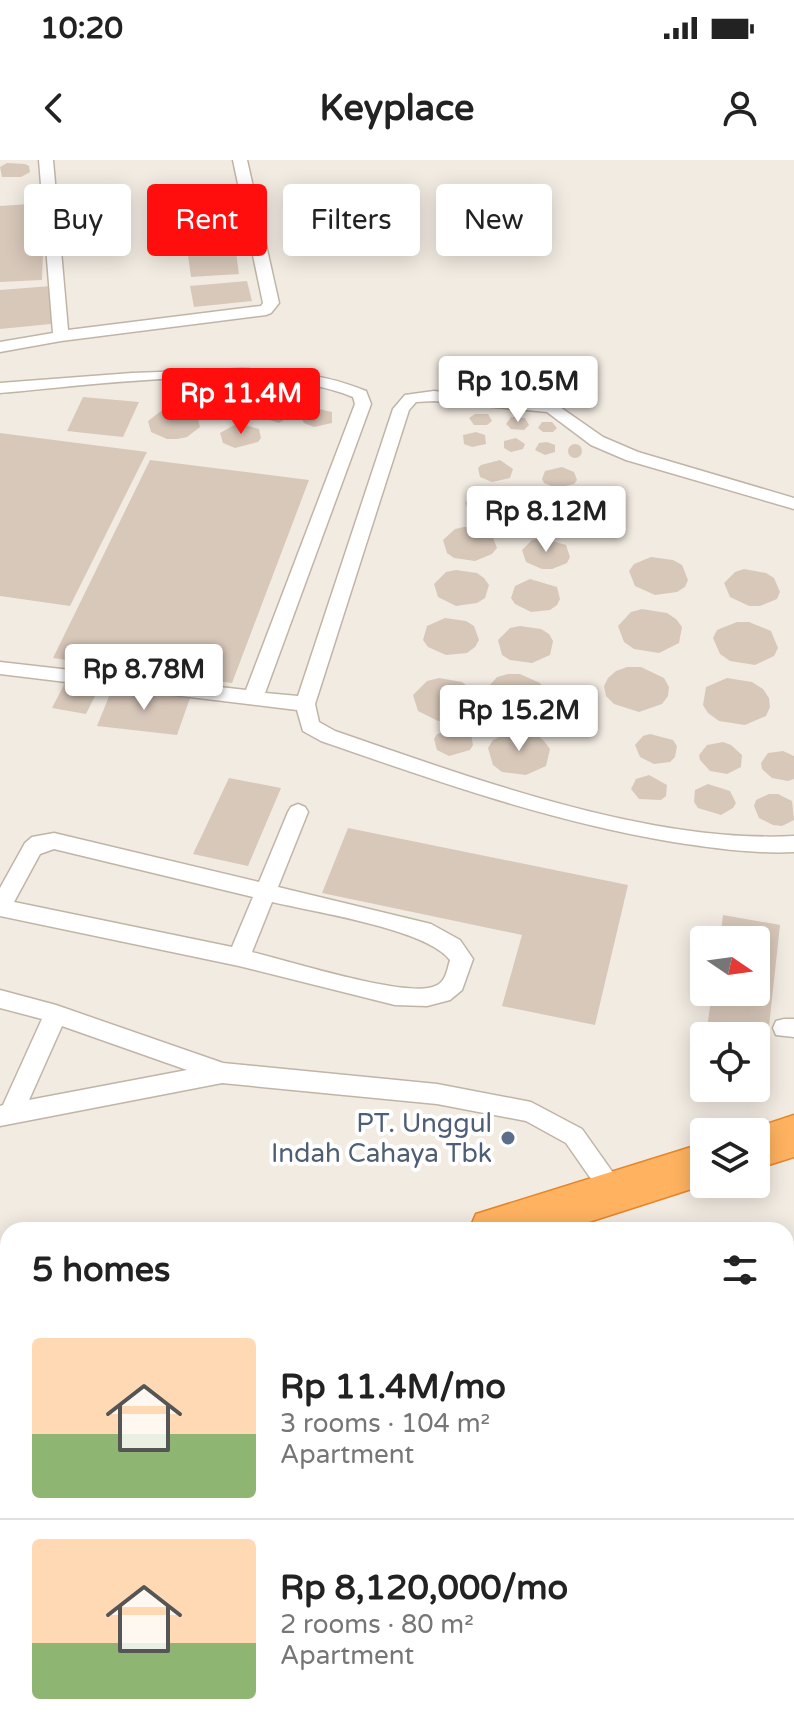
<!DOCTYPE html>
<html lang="en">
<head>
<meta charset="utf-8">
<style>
	:root { --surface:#fff; --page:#f2f2f2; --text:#222; --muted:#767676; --line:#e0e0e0; --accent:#ff0e0d }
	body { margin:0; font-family:"Varela Round",sans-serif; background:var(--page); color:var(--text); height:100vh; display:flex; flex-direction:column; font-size:30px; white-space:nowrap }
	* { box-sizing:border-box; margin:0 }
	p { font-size:26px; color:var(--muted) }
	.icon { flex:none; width:44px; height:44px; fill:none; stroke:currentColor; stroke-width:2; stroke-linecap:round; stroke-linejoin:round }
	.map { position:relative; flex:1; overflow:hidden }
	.panel { position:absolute; left:0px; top:1062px; width:794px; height:514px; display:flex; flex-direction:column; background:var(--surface); border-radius:24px 24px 0 0; box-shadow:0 4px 20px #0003 }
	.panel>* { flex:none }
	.guide { position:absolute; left:24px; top:24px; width:746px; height:72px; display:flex; gap:16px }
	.needle { width:52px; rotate:103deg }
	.tools { position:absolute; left:690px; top:766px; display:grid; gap:16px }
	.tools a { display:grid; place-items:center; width:80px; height:80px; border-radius:8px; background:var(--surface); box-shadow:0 4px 20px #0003; font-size:40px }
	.price { position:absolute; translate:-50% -68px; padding:0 18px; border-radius:8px; background:#fff; color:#222; font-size:26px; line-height:52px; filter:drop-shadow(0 2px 4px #0008) }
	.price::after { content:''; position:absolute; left:50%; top:48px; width:24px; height:18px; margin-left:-12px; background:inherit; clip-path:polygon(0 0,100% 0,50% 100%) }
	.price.current { background:var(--accent); color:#fff }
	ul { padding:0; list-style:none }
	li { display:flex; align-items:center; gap:24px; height:200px; padding:0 32px }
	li+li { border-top:2px solid var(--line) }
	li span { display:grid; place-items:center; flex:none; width:224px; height:160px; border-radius:8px; color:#555 }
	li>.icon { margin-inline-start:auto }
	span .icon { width:96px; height:96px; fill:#fffc; stroke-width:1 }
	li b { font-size:34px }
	h2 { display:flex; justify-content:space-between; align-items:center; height:96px; padding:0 32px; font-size:34px }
	.chip { padding:0 28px; border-radius:8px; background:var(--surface); box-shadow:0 4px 20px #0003; font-size:28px; line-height:72px }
	.chip.current { background:var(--accent); color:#fff }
	.status { display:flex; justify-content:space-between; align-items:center; height:56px; padding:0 40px; background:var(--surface); direction:ltr }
	.status svg { height:22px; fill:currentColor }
	header { display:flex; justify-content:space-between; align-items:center; height:104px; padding:0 32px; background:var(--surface); font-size:36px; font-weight:700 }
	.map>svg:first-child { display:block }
	.building { fill:#d8c8ba }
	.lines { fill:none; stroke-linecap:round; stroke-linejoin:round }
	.lane-casing { stroke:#c1b4a7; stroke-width:3 }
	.street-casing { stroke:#c1b4a7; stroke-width:3 }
	.highway-casing { stroke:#e68528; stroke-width:3 }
	.lane { fill:#fff; fill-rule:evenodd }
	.street { fill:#fff; fill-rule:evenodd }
	.highway { fill:#ffb361; fill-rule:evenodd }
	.rail { stroke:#939393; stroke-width:7; stroke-dasharray:12 12; stroke-linecap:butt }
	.service-dot { fill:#5c6f8a; stroke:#fff; stroke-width:3 }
	.labels { text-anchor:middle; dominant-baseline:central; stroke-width:8; stroke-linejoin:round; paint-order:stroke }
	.service-label { font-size:26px; fill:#4e5e75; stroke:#fff; text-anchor:end }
</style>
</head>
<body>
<div class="status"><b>10:20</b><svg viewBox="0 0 49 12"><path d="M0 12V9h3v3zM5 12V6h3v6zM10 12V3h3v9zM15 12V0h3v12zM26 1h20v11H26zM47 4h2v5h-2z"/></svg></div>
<header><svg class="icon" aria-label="back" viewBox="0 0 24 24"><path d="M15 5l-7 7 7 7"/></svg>Keyplace<svg class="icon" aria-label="person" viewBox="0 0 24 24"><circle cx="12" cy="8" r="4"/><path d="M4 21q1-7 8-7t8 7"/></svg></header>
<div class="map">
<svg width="794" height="1575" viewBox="0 0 794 1575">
	<rect width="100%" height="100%" fill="#f2ebe2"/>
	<path class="building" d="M7,3L25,4L29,6L30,12L21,17H2L0,7Z
		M45,43L42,120L0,122V46Z
		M235,85L239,114L191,117L187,88Z
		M247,121L252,141L194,147L190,126Z
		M51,126V164L0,169V130Z
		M227,234L241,237L242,243L231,249L221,248L216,240Z
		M83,237L139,242L123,277L67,271Z
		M274,244L290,248L292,255L279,263L263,258L264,248Z
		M171,248H181L197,255L200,267L187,277L177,279H167L151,272L148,261L161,251Z
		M315,248L332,252V263L314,267L304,263L302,259L304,252Z
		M475,254H488L492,261L487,265H474L469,258Z
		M511,257L525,258L529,265L524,270L511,269L506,264Z
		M542,262H552L557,268L553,272H543L538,268Z
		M238,263L259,269L261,278L258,282L235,288L223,283L220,273Z
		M476,272L485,275L486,284L472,287L464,284L463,275Z
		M0,273L147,292L70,446L0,436Z
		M516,278L525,284L523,289L511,292L504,288V281Z
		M547,282L555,285V292L545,295L535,290L539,283Z
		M568 291a7 7 0 1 1 14 0a7 7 0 1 1-14 0Z
		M150,300L309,320L232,523L53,498Z
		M500,300L513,309L510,318L492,322L480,317L478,308L481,305Z
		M562,307L574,312L577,320L574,324L556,328L544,323L542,319L545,311Z
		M487,334L503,343L500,352L481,357L469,352L465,343L468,339Z
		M552,342L567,352L564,360L545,365L533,359L530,350L533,346Z
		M464,367H475L492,375L497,388L492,394L475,401L454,398L447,393L443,380L455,369Z
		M541,378L566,385L570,397L567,403L552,409H542L526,402L522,390L532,380Z
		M651,397L673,400L682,405L688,420L685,427L677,432L655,435L635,426L629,411L634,404Z
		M744,409L766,413L774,418L780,432L777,439L760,446H749L730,437L724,423L735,412Z
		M456,410L477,413L484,418L489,425L485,438L477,443L456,446L438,437L434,424L446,412Z
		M530,419L557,427L560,439L557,445L550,450L531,452L515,444L511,438L515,426Z
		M642,449L667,453L676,459L682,467L679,483L659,493L634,489L624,482L618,466L631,452Z
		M445,458L466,461L474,466L479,480L475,487L467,493L446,495L428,487L423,480L427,466Z
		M737,462H749L771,471L778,488L774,496L755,505L730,501L720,494L713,478L717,470Z
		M520,466L541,469L549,474L553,481L550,495L532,503L510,500L502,495L498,480L510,468Z
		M627,507H641L664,518L669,527L668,536L662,544L639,552L614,544L606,536L604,526L608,518L616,511Z
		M508,514H520L540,523L545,531L542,547L523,557L499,554L490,547L485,531L497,517Z
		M439,518L462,522L470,528L475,544L470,552L450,561H438L418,551L413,535L427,521Z
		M727,518L752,522L763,529L769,538L770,547L766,556L745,565L719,561L708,553L703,545L706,527Z
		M67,519L101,524L86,554L52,548Z
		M112,529L190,538L177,575L97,566Z
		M458,568L471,574L473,585L470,590L449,596L437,590L434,579L437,574Z
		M512,571L536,574L544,581L550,589L546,606L526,615L502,612L493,605L488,588L493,580Z
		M650,574L673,580L677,586L675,597L670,602L654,604L640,597L635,585L643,576Z
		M723,582L731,585L742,595L741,607L727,614L710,611L700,600L699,595L707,585Z
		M783,591L794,596V619L788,621L772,618L762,609L761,603L768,593Z
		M649,615L667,625L666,636L661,640L639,639L631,629L636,619Z
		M229,618L281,628L248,706L193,694Z
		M708,624L730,631L736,643L733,648L721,655L698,648L694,642L695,630Z
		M769,634H778L792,641L794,660L782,666L773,665L759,658L754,646L756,640Z
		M348,668L628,725L595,865L502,846L522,775L322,733Z
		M723,755L780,765L766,894L756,892V876H706L712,832H756V780H720Z
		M8,1160V1197L0,1199V1161Z
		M8,1413V1456L0,1454V1433Z
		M0,1489L8,1490V1568H13L11,1575H0Z
		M31,1568H101L99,1575H29Z"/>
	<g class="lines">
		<defs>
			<path id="lane" d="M39,0H53L68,170L261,146L263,143L233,0H247L279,143L271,153L266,155L61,181L0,192V182L53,173Z
				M242,209C286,211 325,214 366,231L371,244L265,533L298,536L393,249L405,235L434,231L557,245L603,277L638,292L794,338V349L626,300L591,285L547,252L434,241L416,242L409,250L315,544L319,562L335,571C472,618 649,684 794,676V692C753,694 713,688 673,682C552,662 436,621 321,581L303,571L297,550L0,514V502L246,530L355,244L353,237C265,200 97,225 0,233V223L132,213Z
				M298,644L305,647L308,652L278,727L431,764L460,780L473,799L462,830L450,840L427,846L395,845L239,806L0,756V728L25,683L32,677L54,673L259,722L288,652L291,647ZM54,689L253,737L232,787L14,742L40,694ZM272,742C314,752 427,769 450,800C447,810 446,822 435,826C408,839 286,800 252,792Z
				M0,830L56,845L223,903L437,924L531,942L582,969L626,1031L623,1039L614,1042L605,1039L566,983L526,961L437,944L222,923L0,966V946L3,945L42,859L0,848ZM62,866L187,910L29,940Z
				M784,859H794V877L776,875L773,868L776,861Z
				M786,1396H794V1424H786Z
				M169,1568H199L200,1575H170Z"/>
			<path id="street" d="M794,1210V1262L786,1263V1211Z"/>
			<path id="highway" d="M794,955V997L756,1009V972H742Z
				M704,983V1024H707L564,1070H469L476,1054Z
				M8,1224V1276L0,1279V1227Z"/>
		</defs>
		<use href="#lane" class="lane-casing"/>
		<use href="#street" class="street-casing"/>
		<use href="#highway" class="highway-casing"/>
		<use href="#lane" class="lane"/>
		<use href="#street" class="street"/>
		<use href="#highway" class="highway"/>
		<path class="rail" d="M786,1111H794
			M0,1114H8"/>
	</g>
	<circle class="service-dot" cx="508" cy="978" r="8"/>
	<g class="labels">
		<g class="service-label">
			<text x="492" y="963">PT. Unggul<tspan x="492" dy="30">Indah Cahaya Tbk</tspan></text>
		</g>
	</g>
</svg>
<div class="tools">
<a><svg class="needle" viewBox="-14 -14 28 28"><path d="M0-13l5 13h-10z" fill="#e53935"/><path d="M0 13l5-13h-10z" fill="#767676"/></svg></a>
<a><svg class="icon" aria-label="locate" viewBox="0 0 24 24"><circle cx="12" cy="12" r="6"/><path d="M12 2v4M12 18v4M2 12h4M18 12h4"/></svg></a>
<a><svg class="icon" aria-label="layers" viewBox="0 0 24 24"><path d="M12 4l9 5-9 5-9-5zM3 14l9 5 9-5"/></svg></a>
</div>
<b class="price" style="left:518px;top:264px">Rp 10.5M</b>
<b class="price current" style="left:241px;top:276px">Rp 11.4M</b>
<b class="price" style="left:546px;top:394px">Rp 8.12M</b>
<b class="price" style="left:144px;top:552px">Rp 8.78M</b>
<b class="price" style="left:519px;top:593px">Rp 15.2M</b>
<div class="guide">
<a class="chip">Buy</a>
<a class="chip current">Rent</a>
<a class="chip">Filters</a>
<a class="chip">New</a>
</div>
<section class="panel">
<h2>5 homes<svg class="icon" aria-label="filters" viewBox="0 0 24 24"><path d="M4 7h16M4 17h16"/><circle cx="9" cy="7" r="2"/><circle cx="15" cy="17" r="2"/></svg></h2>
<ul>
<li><span style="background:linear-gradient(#ffd9b3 60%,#8fb573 0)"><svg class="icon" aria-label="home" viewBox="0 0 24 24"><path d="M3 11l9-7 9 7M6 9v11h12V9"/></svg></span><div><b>Rp 11.4M/mo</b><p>3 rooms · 104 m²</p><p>Apartment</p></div></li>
<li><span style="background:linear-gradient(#ffd9b3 65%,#8fb573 0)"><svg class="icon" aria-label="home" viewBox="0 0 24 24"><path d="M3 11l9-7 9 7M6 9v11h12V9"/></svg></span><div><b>Rp 8,120,000/mo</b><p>2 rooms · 80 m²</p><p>Apartment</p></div></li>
</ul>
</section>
</div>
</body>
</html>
